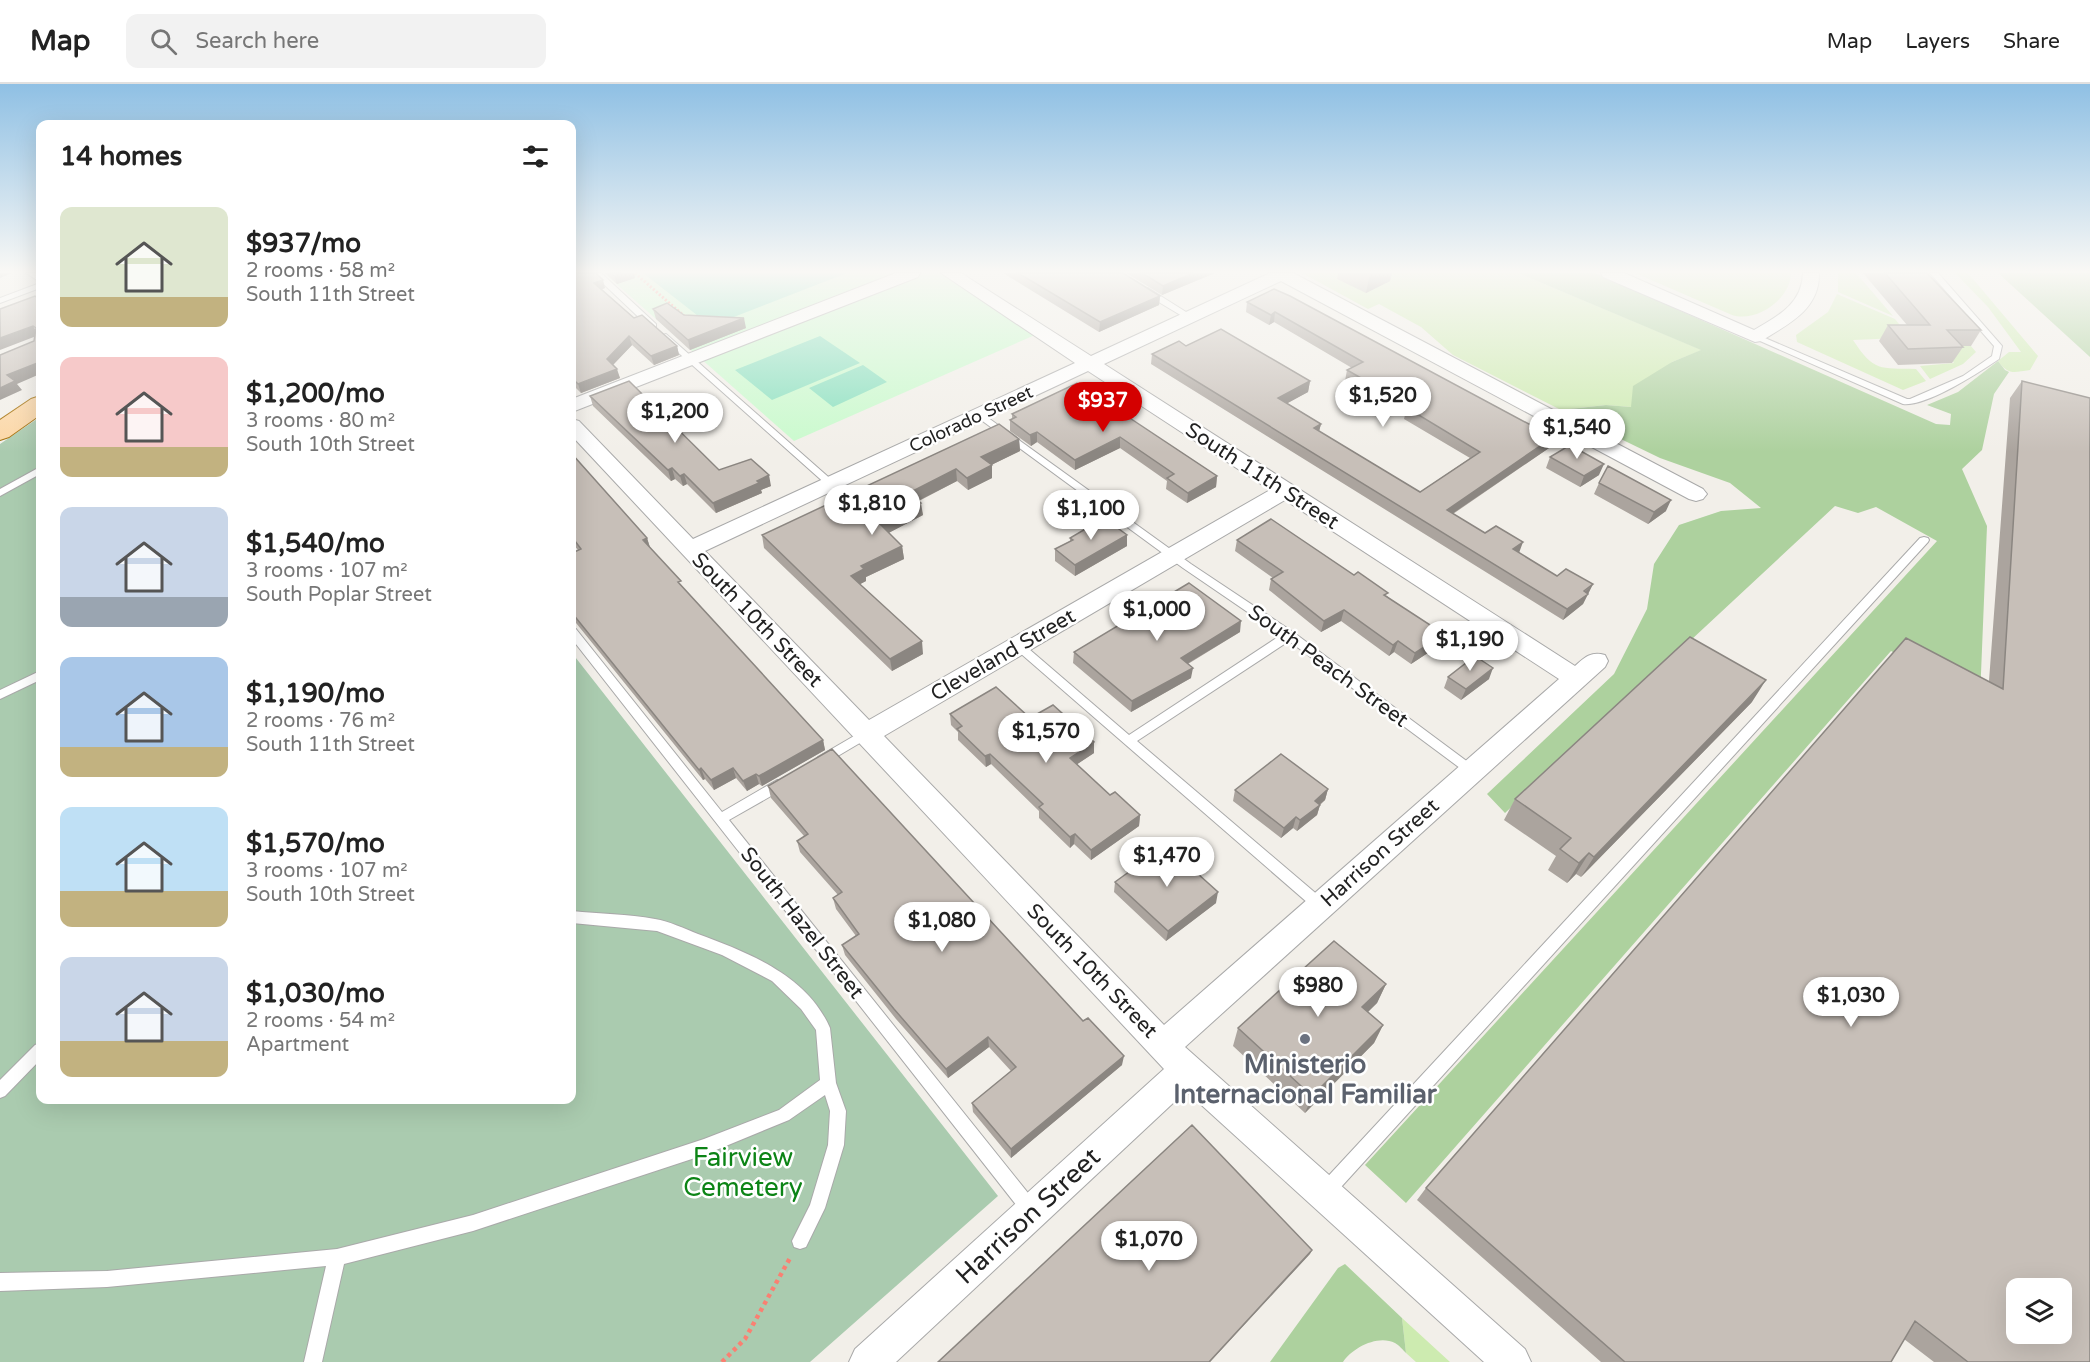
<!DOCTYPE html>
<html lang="en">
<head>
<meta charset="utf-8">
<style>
	:root { --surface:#fff; --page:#f2f2f2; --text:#222; --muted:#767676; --line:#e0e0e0; --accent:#d40000 }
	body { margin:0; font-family:"Varela Round",sans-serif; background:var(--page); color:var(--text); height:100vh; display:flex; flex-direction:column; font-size:22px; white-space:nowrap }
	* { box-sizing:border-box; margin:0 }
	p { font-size:20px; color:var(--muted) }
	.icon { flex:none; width:33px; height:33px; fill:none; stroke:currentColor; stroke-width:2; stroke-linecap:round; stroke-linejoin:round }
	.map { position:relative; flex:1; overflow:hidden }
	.panel { position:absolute; left:36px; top:36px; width:540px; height:984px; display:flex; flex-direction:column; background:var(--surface); border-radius:12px; box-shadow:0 6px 24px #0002 }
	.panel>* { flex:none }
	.tools { position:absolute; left:2006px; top:1194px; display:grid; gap:12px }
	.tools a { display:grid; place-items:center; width:66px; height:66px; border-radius:12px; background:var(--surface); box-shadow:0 6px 24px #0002; font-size:30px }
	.price { position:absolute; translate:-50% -51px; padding:0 14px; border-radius:21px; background:#fff; color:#222; font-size:20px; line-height:39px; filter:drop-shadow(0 2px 3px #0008) }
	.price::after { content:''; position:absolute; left:50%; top:36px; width:18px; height:14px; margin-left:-9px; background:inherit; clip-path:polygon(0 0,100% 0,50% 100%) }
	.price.current { background:var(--accent); color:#fff }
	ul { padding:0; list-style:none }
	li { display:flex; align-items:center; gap:18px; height:150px; padding:0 24px }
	li span { display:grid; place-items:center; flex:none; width:168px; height:120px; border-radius:12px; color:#555 }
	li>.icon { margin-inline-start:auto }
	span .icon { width:72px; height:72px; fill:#fffc; stroke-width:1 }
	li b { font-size:26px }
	h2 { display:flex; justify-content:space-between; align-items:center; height:72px; padding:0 24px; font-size:26px }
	header { display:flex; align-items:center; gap:36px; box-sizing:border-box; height:84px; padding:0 30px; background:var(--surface); border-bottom:2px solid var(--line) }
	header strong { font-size:28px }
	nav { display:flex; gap:33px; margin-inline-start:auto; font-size:21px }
	.search { width:420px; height:54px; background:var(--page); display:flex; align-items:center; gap:15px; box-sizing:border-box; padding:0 21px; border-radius:12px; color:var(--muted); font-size:22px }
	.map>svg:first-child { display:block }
	.grass { fill:#cdebb0 }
	.forest { fill:#add19e }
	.cemetery { fill:#aacbaf }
	.park { fill:#c8facc }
	.pitch { fill:#88e0be }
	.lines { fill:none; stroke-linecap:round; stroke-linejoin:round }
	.lane-casing { stroke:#a9a9a9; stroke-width:2 }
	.street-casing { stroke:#a9a9a9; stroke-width:2 }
	.primary-casing { stroke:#a06b00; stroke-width:2 }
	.path-far1 { stroke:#fa8072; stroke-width:3; stroke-dasharray:2 2; stroke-linecap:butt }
	.path { stroke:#fa8072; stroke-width:4.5; stroke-dasharray:4 4; stroke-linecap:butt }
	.lane { fill:#fff; fill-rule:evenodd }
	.street { fill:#fff; fill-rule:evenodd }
	.primary { fill:#fcd6a4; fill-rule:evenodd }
	.wall { fill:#aba49e }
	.shaded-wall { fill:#8b8681 }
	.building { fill:#c7bfb8; stroke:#8b8681; stroke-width:1.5; fill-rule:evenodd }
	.worship-dot { fill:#6b7280; stroke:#fff; stroke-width:2 }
	.labels { text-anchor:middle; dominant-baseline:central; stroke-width:5; stroke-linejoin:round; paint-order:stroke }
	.far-street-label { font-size:18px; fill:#222; stroke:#fff }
	.street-label { font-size:21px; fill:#222; stroke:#fff }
	.near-worship-label { font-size:26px; font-weight:bold; fill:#5b616d; stroke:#fff }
	.near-park-label { font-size:26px; fill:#0c8416; stroke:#fff }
	.near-street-label { font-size:26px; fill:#222; stroke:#fff }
</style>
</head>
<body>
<header>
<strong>Map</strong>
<div class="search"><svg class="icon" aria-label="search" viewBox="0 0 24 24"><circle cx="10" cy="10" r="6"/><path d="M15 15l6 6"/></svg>Search here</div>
<nav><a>Map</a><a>Layers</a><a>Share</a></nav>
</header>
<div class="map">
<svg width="2090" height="1278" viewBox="0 0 2090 1278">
	<rect width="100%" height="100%" fill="#f2efe9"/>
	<path class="grass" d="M1302,189H1518L1702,266L1672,278L1631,323L1606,321L1561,326L1453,271L1421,243L1379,220L1368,225Z
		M1635,189H1791C1791,215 1756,239 1732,231Z
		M1838,189H1856L1893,232L1838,208Z
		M1955,189H1968L2038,272L2030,286C2014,288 2009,292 1998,277L2009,268H2021L1988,223Z
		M1837,210L1895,235L1908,251L1899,254L1853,256C1874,288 1880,284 1916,285L1926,297L1903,306L1797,258L1796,251L1828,228Z
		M1954,242L1976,268L1963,280L1930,295L1920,282L1954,279L1939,262H1970Z
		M1402,1234L1450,1278H1416L1406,1269Z"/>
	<path class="forest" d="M1518,189H1595L1936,340L1950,341L1951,330L1927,321L1958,308L1998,277L2005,286L2009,288L1994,310L1982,366L1962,385L1987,442L1980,614L1891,567L1406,1119L1365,1081L1937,457L1876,423L1858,429L1835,422L1505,729L1487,710L1614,590L1647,525L1654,480L1679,441L1721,427L1761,424L1730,399L1660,374L1561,326L1606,321L1631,323L1633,302L1672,278L1701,266Z
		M1998,189H2090V273Z
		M1345,1180L1402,1234L1406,1269C1403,1266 1399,1261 1395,1259C1378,1250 1352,1264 1343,1278H1270L1338,1184Z"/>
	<path class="cemetery" d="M40,333V1016H572V569L998,1112L810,1278H0V360Z"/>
	<path class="park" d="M604,189H942L1035,251L794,357Z"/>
	<path class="pitch" d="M643,189H847L726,236L702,235Z
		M820,252L860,279L772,316L735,286Z
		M863,281L887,298L833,323L809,304Z"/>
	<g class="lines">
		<defs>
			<path id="lane" d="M26,189H35L40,193V198Z
				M592,189H601L656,240V244H650Z
				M1930,189H1938L2002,262L1999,275C1980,288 1926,323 1903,320L1751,253L1758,251L1907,315H1910L1963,292L1992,272L1994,262Z
				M40,199V204L0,219V214Z
				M1142,204H1148L1194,233L1187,235L1142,208Z
				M666,250L834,398V402H828L663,255V251Z
				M980,328L1191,480L1293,548L1476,684L1478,687L1476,690H1468L1289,557L1137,657L1326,818L1328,822L1326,826L1321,828L1316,826L1012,562L1014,559H1022L1129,651L1281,551L1183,484L977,333V329Z
				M40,383V390L0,412V405Z
				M1924,453L1928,454L1929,456L1928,458L1332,1113L1326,1115L1320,1113L1318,1107L1320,1101L1920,454Z
				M572,544L576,545L722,728L777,696H785L787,700L785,704L729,736L1036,1119L1038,1125L1036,1131L1030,1133L1024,1131L572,555Z
				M40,587V596L0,615V606Z
				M866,645L870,647L872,650L870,653L826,679H818L816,676L818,673Z
				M572,827C599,830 628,830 655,835C669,837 685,845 698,850C749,869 807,891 830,944L836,999L846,1027L844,1061L825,1124L806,1163L800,1165L794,1163L792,1157L810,1121L828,1061L830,1027L825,1011L789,1036L704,1071L473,1147L344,1180L322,1278H304L326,1182L107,1203L0,1207V1189L107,1187L337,1165L473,1131L704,1055L779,1026L820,996L816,946L801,925L772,897L722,871L657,847L572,839Z
				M40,959V976L5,1012L0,1014V996L35,961Z"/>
			<path id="street" d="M896,189H920L918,193L572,328V315Z
				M941,189H961L1091,272L1270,189H1293L1703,405L1707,410L1703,415L1696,417L1689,415L1281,197L1104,280L1575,582C1585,573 1591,567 1605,571L1608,577L1605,583L1185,963L1525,1265L1531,1278H1484L1186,1007L896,1278H849L855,1265L1164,985L572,352V335L579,337L693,455L1075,279ZM1088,287L1270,406L869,636L705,467ZM1285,416L1559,595L1164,941L884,652Z
				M1601,189H1624L1754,246C1778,232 1802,220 1803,189H1819C1820,225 1789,240 1761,257L1755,258L1603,193Z"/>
			<path id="primary" d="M40,312V331L9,353L0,356V336L31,315Z"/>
		</defs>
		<use href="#lane" class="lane-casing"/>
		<use href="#street" class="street-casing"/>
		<use href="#primary" class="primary-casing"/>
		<path class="path-far1" d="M635,189L684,232"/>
		<path class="path" d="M722,1278L745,1255L790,1174"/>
		<use href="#lane" class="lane"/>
		<use href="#street" class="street"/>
		<use href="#primary" class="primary"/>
	</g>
	<path class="wall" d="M572,189L605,204L602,205L634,234L677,262L679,271L654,281L632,261L613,281L620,294L581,309L572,300Z
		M605,189H634L635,194L617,200Z
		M1003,189H1123L1160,212L1159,221L1099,248Z
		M1126,189H1215L1162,211Z
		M1338,189H1392L1390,197L1366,209L1337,195Z
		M1863,189H1927L1981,246L1971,262H1962L1963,263L1952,279L1898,281L1879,257L1888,241H1907Z
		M1274,205L1553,353L1549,364L1453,430L1557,492L1593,500L1583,520L1563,536L1151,280L1152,270L1186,262L1310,297L1308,308L1287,319L1321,340L1319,347L1420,408L1470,374L1404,335L1405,331L1345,297L1347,286L1352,284L1274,238L1269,241L1246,228L1247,218Z
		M653,225L746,244L690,266L656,235Z
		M2022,297L2090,1278H1934L1904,1255L1891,1278H1601L1417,1116L1426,1104L1989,597L2010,314Z
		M1077,299L1217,392L1216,403L1187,419L1166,405L1167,397L1120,364L1075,386L1037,358L1031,362L1010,347V336L1012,335V330Z
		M590,312L719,386L771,402L761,406L762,409L716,429L687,400L683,402L675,395L671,397L593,322Z
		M1019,355L1020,367L991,381L992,394L968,406L957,397L919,417L923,431L888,449L902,462L904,475L866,493V497L860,500L923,570L892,587L764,464L762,451Z
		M572,370L647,454L650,463L684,505L823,656L825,666L762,702L759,700L747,707L736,694L714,706L705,695L703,696L572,534V469L578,466L572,459Z
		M1550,373L1599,391L1580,403L1546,384Z
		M1599,399L1666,427L1648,440L1594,410Z
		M1127,451V462L1075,492L1055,477V465L1070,457V454Z
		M1237,456L1387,512L1440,561L1411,580L1394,568L1389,572L1341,537L1321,548L1269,506L1271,495L1273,494L1235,467Z
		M1240,548L1188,580L1191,594L1131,628L1073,579L1074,568Z
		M1448,593L1489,595L1461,616L1444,604Z
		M1752,618L1581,793L1576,790L1567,799L1548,786L1556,772L1504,736L1515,715Z
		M950,630L1030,634L1094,669L1077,680L1110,711L1140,731L1139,742L1091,776L1074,760L1070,764L1039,734V727L991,680L986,683L958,656V648L951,641Z
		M768,702L1122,981L1011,1074L973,1028L972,1019L1011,987L989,963L948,994L896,935L845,871L842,861L856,852L836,825L833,814L838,811L800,768L797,757L804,752L771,714Z
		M1328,705L1325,716L1320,721L1317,731L1297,747L1293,744L1281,754L1233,717L1235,706Z
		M1157,771L1216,819L1166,857L1114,808L1115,798Z
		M1386,900L1377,919L1367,928L1383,941L1374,959L1305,1029L1233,962L1238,944Z"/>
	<path class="shaded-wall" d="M0,189H12L0,194Z
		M622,189H634L635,194L617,200L614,192Z
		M1193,189H1215L1162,211L1163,202Z
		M1370,189H1392L1390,197L1366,209Z
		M603,196L605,204L597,207L594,199Z
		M1160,212L1159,221L1099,248L1100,238Z
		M1275,228L1274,238L1269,241L1271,231Z
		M744,234L746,244L690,266L688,256Z
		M33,242L39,251L0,266V254Z
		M629,252L632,261L610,284L607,275Z
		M677,262L679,271L654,281L651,272Z
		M40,278V290L17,300L22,306L0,316V304L7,291Z
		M617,285L620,294L581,309L578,300Z
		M1310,297L1308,308L1277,325L1278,314Z
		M1321,340L1318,351L1314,344Z
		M1037,348V358L1031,362L1030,351Z
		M1120,353V364L1075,386V376Z
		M1553,353L1549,364L1443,436L1447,426Z
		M1019,355L1020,367L981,386V373Z
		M1604,380L1599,391L1580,403L1584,392Z
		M992,381V394L968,406L967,394Z
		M672,384L675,395L671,397L668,386Z
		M956,385L957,397L910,421L909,409Z
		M684,390L687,400L683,402L680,392Z
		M769,391L771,402L761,406L762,409L716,429L713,419Z
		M1217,392L1216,403L1187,419L1188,409Z
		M1671,416L1666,427L1648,440L1654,428Z
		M921,419L923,431L881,453L880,440Z
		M1127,451V462L1075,492V481Z
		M647,454L650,464L643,456Z
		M1523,458L1519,469L1513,465Z
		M902,462L904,475L866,493V497L853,504L851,492L861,482Z
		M1593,500L1583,520L1563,536L1567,525Z
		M1344,526L1341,537L1321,548L1324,537Z
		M1241,537L1240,548L1180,584L1181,574Z
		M1444,550L1440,561L1411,580L1415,569Z
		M922,557L923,570L892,587L890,575Z
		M1398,557L1394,568L1389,572L1393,561Z
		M1193,584L1191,594L1131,628L1132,617Z
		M1493,584L1489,595L1461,616L1466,605Z
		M1766,596L1752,618L1581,793L1594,773Z
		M823,656L825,666L762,702L759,692Z
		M1094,658V669L1070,685V674Z
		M990,670L991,680L986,683L985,672Z
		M701,684L705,695L703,696L699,686Z
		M733,684L736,694L714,706L711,696Z
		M756,690L759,700L747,707L743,697Z
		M1328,705L1325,716L1314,725L1320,721L1317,731L1297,747L1300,736L1315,717Z
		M1140,731L1139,742L1091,776V766Z
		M1296,733L1293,744L1281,754L1284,744Z
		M1075,750L1074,760L1070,764V753Z
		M1589,769L1576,790L1567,799L1579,779Z
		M1218,808L1216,819L1166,857L1168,847Z
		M1386,900L1377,919L1354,942L1362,923Z
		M1383,941L1374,959L1305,1029L1312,1012Z
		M988,953L989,963L948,994L946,985Z
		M1124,972L1122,981L1011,1074V1065Z
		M1312,1166L1310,1170L1210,1278H1209Z"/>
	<path class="building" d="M572,189H596L603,196L594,199L634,234L642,231L677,262L651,272L629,252L607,275L617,285L578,300L572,294Z
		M611,189H622L614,192Z
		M1018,189H1123L1160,212L1100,238Z
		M1142,189H1193L1163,202Z
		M1885,189H1927L1981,246H1947L1963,263L1908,265L1888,241H1930Z
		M1274,205L1290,212L1553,353L1447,426L1485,449L1496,442L1523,458L1513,465L1557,492L1566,485L1593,500L1584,507L1588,510L1567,525L1152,270L1179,257L1186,262L1221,245L1310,297L1278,314L1321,340L1314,344L1420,408L1480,368L1407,324L1410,322L1347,286L1363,278L1275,228L1271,231L1247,218Z
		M35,212L40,216V278L7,291L15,297L0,304V271L34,257L36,244L33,242L0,254V225Z
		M667,219L684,231L744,234L688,256L653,225Z
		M629,297L719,386L751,375L769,391L757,397L759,399L713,419L684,390L680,392L672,384L668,386L590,312Z
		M2022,297L2090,314V1278H1968L1915,1237L1891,1278H1625L1426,1104L1906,554L2003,605ZM2016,1204H2061V1250H2016Z
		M1077,299L1217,392L1188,409L1167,394L1174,390L1120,353L1075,376L1037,348L1030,351L1010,336L1016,333L1012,330Z
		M999,340L1019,355L981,373L992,381L967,394L956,385L909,409L921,419L880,440L902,462L861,482L864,485L851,492L922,557L890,575L762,451Z
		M1570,361L1604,380L1584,392L1550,373Z
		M572,370L647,454L643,456L681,497L678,498L823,656L759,692L756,690L743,697L733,684L711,696L701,684L699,686L572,529V469L581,465L572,453Z
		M1608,382L1671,416L1654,428L1599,399Z
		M1104,434L1127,451L1075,481L1055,465L1073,456L1070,454Z
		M1271,435L1354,491L1358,488L1388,509L1384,511L1444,550L1415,569L1398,557L1393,561L1344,526L1324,537L1271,495L1283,488L1237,456Z
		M1189,499L1241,537L1181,574L1193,584L1132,617L1074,568Z
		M1690,553L1766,596L1594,773L1589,769L1579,779L1560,765L1571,754L1515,715Z
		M1475,572L1493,584L1466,605L1448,593Z
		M996,603L1030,634L1053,621L1094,658L1070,674L1110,711L1115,708L1140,731L1091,766L1075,750L1070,753L1039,723L1043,720L990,670L985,672L957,645L962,642L950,630Z
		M832,665L1083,937L1088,934L1124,972L1011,1065L972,1019L1016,983L988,953L946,985L894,925L842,861L859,850L833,814L842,808L797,757L808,750L768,702Z
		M1281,670L1328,705L1315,717L1320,721L1300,736L1296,733L1284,744L1235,706Z
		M1168,763L1218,808L1168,847L1115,798L1155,769L1157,771Z
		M1334,857L1386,900L1362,923L1383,941L1312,1012L1238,944Z
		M1192,1041L1312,1166L1209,1278H938Z"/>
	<linearGradient id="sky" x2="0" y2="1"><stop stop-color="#8fc0e4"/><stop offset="0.51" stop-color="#f9f8f5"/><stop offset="1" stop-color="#f9f8f5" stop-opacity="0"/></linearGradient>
	<rect width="2090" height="368" fill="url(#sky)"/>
	<circle class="worship-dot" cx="1305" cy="955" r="6"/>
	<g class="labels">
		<g class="far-street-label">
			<text transform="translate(971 335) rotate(-25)">Colorado Street</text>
		</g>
		<g class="street-label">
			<text transform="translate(1262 392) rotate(33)">South 11th Street</text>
			<text transform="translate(757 536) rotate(46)">South 10th Street</text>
			<text transform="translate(1003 571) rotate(-30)">Cleveland Street</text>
			<text transform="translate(1328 582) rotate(36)">South Peach Street</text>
			<text transform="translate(1380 769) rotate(-42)">Harrison Street</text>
			<text transform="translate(802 839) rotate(52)">South Hazel Street</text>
			<text transform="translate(1092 887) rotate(46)">South 10th Street</text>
		</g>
		<g class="near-worship-label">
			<text x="1305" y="980">Ministerio<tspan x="1305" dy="30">Internacional Familiar</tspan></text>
		</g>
		<g class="near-park-label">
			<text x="743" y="1073">Fairview<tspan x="743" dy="30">Cemetery</tspan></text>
		</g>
		<g class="near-street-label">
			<text transform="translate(1028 1132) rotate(-43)">Harrison Street</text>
		</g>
	</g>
</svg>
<div class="tools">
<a><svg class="icon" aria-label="layers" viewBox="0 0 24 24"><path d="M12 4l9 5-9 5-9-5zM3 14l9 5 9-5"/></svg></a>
</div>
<b class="price" style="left:1383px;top:344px">$1,520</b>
<b class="price current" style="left:1103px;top:349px">$937</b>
<b class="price" style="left:675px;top:360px">$1,200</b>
<b class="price" style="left:1577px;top:376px">$1,540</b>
<b class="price" style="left:872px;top:452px">$1,810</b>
<b class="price" style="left:1091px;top:457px">$1,100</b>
<b class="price" style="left:1157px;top:558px">$1,000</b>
<b class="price" style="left:1470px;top:588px">$1,190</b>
<b class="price" style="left:1046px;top:680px">$1,570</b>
<b class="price" style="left:1167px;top:804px">$1,470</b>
<b class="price" style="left:942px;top:869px">$1,080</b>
<b class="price" style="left:1318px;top:934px">$980</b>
<b class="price" style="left:1851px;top:944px">$1,030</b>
<b class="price" style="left:1149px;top:1188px">$1,070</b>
<section class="panel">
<h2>14 homes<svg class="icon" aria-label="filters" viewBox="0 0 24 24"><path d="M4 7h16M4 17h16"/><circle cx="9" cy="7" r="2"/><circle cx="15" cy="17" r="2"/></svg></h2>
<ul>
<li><span style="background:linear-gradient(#dfe7d0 75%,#c2b280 0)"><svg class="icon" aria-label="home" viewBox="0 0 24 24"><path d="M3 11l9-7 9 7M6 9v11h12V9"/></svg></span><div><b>$937/mo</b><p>2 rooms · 58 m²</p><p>South 11th Street</p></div></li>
<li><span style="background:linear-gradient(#f6c9c9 75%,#c2b280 0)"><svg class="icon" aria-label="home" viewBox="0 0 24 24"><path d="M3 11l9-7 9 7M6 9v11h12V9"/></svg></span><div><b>$1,200/mo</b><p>3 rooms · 80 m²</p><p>South 10th Street</p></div></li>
<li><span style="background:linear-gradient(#c9d6e8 75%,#9aa5b1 0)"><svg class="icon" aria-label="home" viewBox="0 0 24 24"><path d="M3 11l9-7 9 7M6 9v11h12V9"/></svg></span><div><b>$1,540/mo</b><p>3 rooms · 107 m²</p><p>South Poplar Street</p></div></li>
<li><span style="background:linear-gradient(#a9c7e8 75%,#c2b280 0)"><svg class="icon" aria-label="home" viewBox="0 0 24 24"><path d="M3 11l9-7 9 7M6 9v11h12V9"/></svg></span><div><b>$1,190/mo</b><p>2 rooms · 76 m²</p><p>South 11th Street</p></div></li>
<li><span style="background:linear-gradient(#bfe0f5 70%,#c2b280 0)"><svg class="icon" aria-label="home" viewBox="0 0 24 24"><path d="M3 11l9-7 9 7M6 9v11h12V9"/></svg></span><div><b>$1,570/mo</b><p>3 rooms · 107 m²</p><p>South 10th Street</p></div></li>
<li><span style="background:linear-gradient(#c9d6e8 70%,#c2b280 0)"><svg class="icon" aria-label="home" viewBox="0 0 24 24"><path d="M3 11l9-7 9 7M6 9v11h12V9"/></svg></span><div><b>$1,030/mo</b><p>2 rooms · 54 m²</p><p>Apartment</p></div></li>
</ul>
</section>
</div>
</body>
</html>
